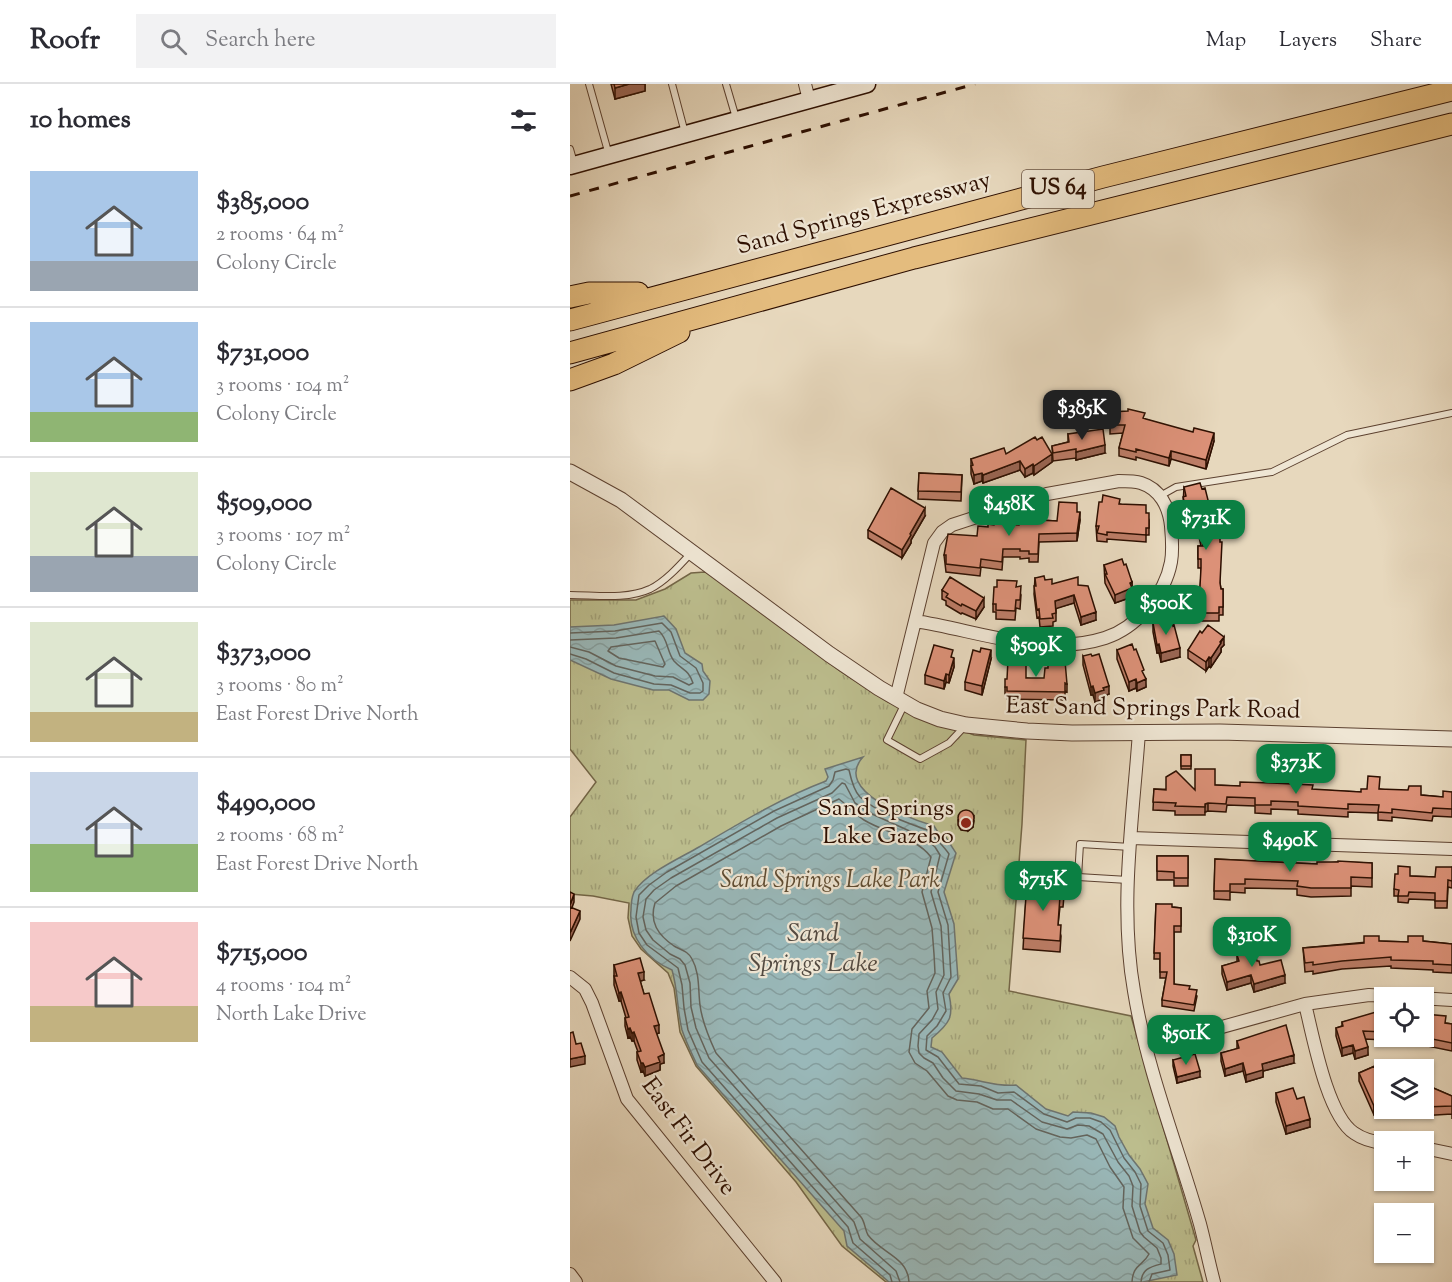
<!DOCTYPE html>
<html lang="en">
<head>
<meta charset="utf-8">
<style>
	:root { --surface:#fff; --page:#f2f2f3; --text:#2b2b33; --muted:#7c7c81; --line:#e1e1e2; --accent:#0b8043 }
	body { margin:0; font-family:"Sorts Mill Goudy",serif; background:var(--page); color:var(--text); height:100vh; display:flex; flex-direction:column; font-size:22px; white-space:nowrap }
	* { box-sizing:border-box; margin:0 }
	p { font-size:20px; color:var(--muted) }
	.icon { flex:none; width:33px; height:33px; fill:none; stroke:currentColor; stroke-width:2; stroke-linecap:round; stroke-linejoin:round }
	.map { position:relative; flex:1; overflow:hidden }
	.drawer { display:flex; flex-direction:column; background:var(--surface); width:570px }
	.drawer>* { flex:none }
	.buttons { position:absolute; left:804px; top:903px; display:grid; gap:12px }
	.buttons a { display:grid; place-items:center; width:60px; height:60px; border-radius:0px; background:var(--surface); box-shadow:0 2px 4px #0004; font-size:30px }
	.price { position:absolute; translate:-50% -51px; padding:0 14px; border-radius:12px; background:var(--accent); color:#fff; font-size:20px; line-height:39px; filter:drop-shadow(0 2px 3px #0008) }
	.price::after { content:''; position:absolute; left:50%; top:36px; width:18px; height:14px; margin-left:-9px; background:inherit; clip-path:polygon(0 0,100% 0,50% 100%) }
	.price.current { background:#222; color:#fff }
	ul { padding:0; list-style:none }
	li { display:flex; align-items:center; gap:18px; height:150px; padding:0 30px }
	li+li { border-top:2px solid var(--line) }
	li span { display:grid; place-items:center; flex:none; width:168px; height:120px; border-radius:0px; color:#555 }
	li>.icon { margin-inline-start:auto }
	span .icon { width:72px; height:72px; fill:#fffc; stroke-width:1 }
	li b { font-size:26px }
	h2 { display:flex; justify-content:space-between; align-items:center; height:72px; padding:0 30px; font-size:26px }
	header { display:flex; align-items:center; gap:36px; box-sizing:border-box; height:84px; padding:0 30px; background:var(--surface); border-bottom:2px solid var(--line) }
	header strong { font-size:28px }
	nav { display:flex; gap:33px; margin-inline-start:auto; font-size:21px }
	.search { width:420px; height:54px; background:var(--page); display:flex; align-items:center; gap:15px; box-sizing:border-box; padding:0 21px; border-radius:0px; color:var(--muted); font-size:22px }
	main { display:flex; flex:1; min-height:0 }
	.map>svg:first-child { display:block }
	.park { fill:url(#park-tufts); stroke:#746647; stroke-width:1.5 }
	.water { fill:url(#water-waves); stroke:#6e746f; stroke-width:1.5 }
	.lines { fill:none; stroke-linecap:round; stroke-linejoin:round }
	.shore { stroke:#63645d; stroke-width:1.5 }
	.service-casing { stroke:#5c4130; stroke-width:8 }
	.minor-casing { stroke:#5c4130; stroke-width:14 }
	.tertiary-casing { stroke:#5c4130; stroke-width:17 }
	.secondary-casing { stroke:#2d0f01; stroke-width:19 }
	.motorway-casing { stroke:#2d0f01; stroke-width:23 }
	.service { stroke:#efe6d4; stroke-width:6 }
	.minor { stroke:#efe6d4; stroke-width:12 }
	.tertiary { stroke:#efe6d4; stroke-width:15 }
	.secondary { stroke:#efe6d4; stroke-width:16 }
	.motorway { stroke:#e4bc7e; stroke-width:21 }
	.rail { stroke:#2d0f01; stroke-width:3; stroke-dasharray:10 10; stroke-linecap:butt }
	.wall { fill:#bd7d67; stroke:#2d0f01; stroke-width:1.5 }
	.shaded-wall { fill:#9a6654; stroke:#2d0f01; stroke-width:1.5 }
	.building { fill:#dc9178; stroke:#2d0f01; stroke-width:1.5 }
	.poi-dot { fill:#8f2418; stroke:#efe6d4; stroke-width:2 }
	.labels { text-anchor:middle; dominant-baseline:central; stroke-width:4.5; stroke-linejoin:round; paint-order:stroke }
	.shield { fill:#efe6d4; stroke:#675040; stroke-width:1.5 }
	.shield-label { font-size:22px; font-weight:bold; fill:#2d0f01 }
	.street-label { font-size:24px; fill:#2d0f01; stroke:#efe6d4 }
	.poi-label { font-size:24px; fill:#2d0f01; stroke:#efe6d4; text-anchor:end }
	.park-label { font-size:24px; font-style:italic; fill:#5f4c32; stroke:#efe6d4 }
	.water-label { font-size:26px; font-style:italic; fill:#534a41; stroke:#efe6d4 }
</style>
</head>
<body>
<header>
<strong>Roofr</strong>
<div class="search"><svg class="icon" aria-label="search" viewBox="0 0 24 24"><circle cx="10" cy="10" r="6"/><path d="M15 15l6 6"/></svg>Search here</div>
<nav><a>Map</a><a>Layers</a><a>Share</a></nav>
</header>
<main>
<section class="drawer">
<h2>10 homes<svg class="icon" aria-label="filters" viewBox="0 0 24 24"><path d="M4 7h16M4 17h16"/><circle cx="9" cy="7" r="2"/><circle cx="15" cy="17" r="2"/></svg></h2>
<ul>
<li><span style="background:linear-gradient(#a9c7e8 75%,#9aa5b1 0)"><svg class="icon" aria-label="home" viewBox="0 0 24 24"><path d="M3 11l9-7 9 7M6 9v11h12V9"/></svg></span><div><b>$385,000</b><p>2 rooms · 64 m²</p><p>Colony Circle</p></div></li>
<li><span style="background:linear-gradient(#a9c7e8 75%,#8fb573 0)"><svg class="icon" aria-label="home" viewBox="0 0 24 24"><path d="M3 11l9-7 9 7M6 9v11h12V9"/></svg></span><div><b>$731,000</b><p>3 rooms · 104 m²</p><p>Colony Circle</p></div></li>
<li><span style="background:linear-gradient(#dfe7d0 70%,#9aa5b1 0)"><svg class="icon" aria-label="home" viewBox="0 0 24 24"><path d="M3 11l9-7 9 7M6 9v11h12V9"/></svg></span><div><b>$509,000</b><p>3 rooms · 107 m²</p><p>Colony Circle</p></div></li>
<li><span style="background:linear-gradient(#dfe7d0 75%,#c2b280 0)"><svg class="icon" aria-label="home" viewBox="0 0 24 24"><path d="M3 11l9-7 9 7M6 9v11h12V9"/></svg></span><div><b>$373,000</b><p>3 rooms · 80 m²</p><p>East Forest Drive North</p></div></li>
<li><span style="background:linear-gradient(#c9d6e8 60%,#8fb573 0)"><svg class="icon" aria-label="home" viewBox="0 0 24 24"><path d="M3 11l9-7 9 7M6 9v11h12V9"/></svg></span><div><b>$490,000</b><p>2 rooms · 68 m²</p><p>East Forest Drive North</p></div></li>
<li><span style="background:linear-gradient(#f6c9c9 70%,#c2b280 0)"><svg class="icon" aria-label="home" viewBox="0 0 24 24"><path d="M3 11l9-7 9 7M6 9v11h12V9"/></svg></span><div><b>$715,000</b><p>4 rooms · 104 m²</p><p>North Lake Drive</p></div></li>
</ul>
</section>
<div class="map">
<svg width="882" height="1198" viewBox="0 0 882 1198">
	<defs>
		<pattern id="park-tufts" width="24" height="20" patternUnits="userSpaceOnUse" patternTransform="scale(1.5)"><rect width="24" height="20" fill="#bcbd8d"/><path d="M3 7l-1-3M5 7V3M7 7l1-3M15 17l-1-3M17 17v-4M19 17l1-3" fill="none" stroke="#a2a178"/></pattern>
		<pattern id="water-waves" width="16" height="10" patternUnits="userSpaceOnUse" patternTransform="scale(1.5)"><rect width="16" height="10" fill="#99b8b9"/><path d="M0 5q4-4 8 0t8 0" fill="none" stroke="#849d9d"/></pattern>
	</defs>
	<rect width="100%" height="100%" fill="#e7d8bd"/>
	<filter id="stains"><feTurbulence type="fractalNoise" baseFrequency=".00333" numOctaves="4"/><feColorMatrix values="0 0 0 0 .2 0 0 0 0 .09 0 0 0 0 .02 0 0 0 .5 -.17"/></filter>
	<radialGradient id="worn" r=".72"><stop offset=".6" stop-color="#630" stop-opacity="0"/><stop offset="1" stop-color="#630" stop-opacity=".3"/></radialGradient>
	<path class="park" d="M135,488L143,491L270,587L318,618L404,651L456,656L452,740L439,907L561,932L626,1156L623,1162L633,1198H316L272,1162L226,1098L126,982L110,948L104,904L98,889L71,865L62,852L58,834L59,819L23,812L0,810V733L26,698L0,665V516H66L95,505L121,489Z"/>
	<path class="water" d="M94,532L106,545L115,569L132,580L133,587L140,597L139,610L133,616H119L99,606H83L41,595L0,576V543L44,541Z
		M293,673C262,707 341,735 364,742L369,750L375,752L386,769L374,808L384,840L386,868L388,895L379,910C384,933 380,939 362,954L361,963L372,968L392,994C412,996 426,1003 446,1001L476,1025L498,1032L503,1028L521,1029L534,1033L545,1042L549,1053L559,1071L570,1085L578,1100L575,1120L583,1144L598,1156L604,1170L607,1191L573,1198H319L277,1162L274,1147L127,981C122,970 116,958 112,946C107,926 108,906 102,886C78,876 58,853 61,826C61,820 62,813 64,808C76,789 110,774 129,763C170,739 211,714 256,697L258,693L255,685Z"/>
	<g class="lines">
		<path class="shore" d="M0,549L45,547L92,539L101,548L110,572L126,584L133,599V607L130,609H120L101,601L84,600L44,589L16,575L0,570
			M0,556L46,554L89,547C98,555 97,568 104,577C113,587 118,585 123,599L119,601L103,593L85,592L46,582L19,568L0,563
			M85,557L95,580L93,583L49,574L38,567L41,563Z
			M322,1198L320,1191L283,1159L278,1143L132,978L118,946L114,924L112,901L108,884L77,861L69,849L66,833L69,811L79,801L97,788L204,727L259,702L263,696L265,688L276,685L279,686C281,695 284,707 290,713C306,728 340,740 360,747C366,756 373,761 379,770L368,808L378,841L381,893L373,909L376,927L367,942L357,952L356,966L368,973L389,1000L411,1002L428,1009L444,1008L474,1030L497,1038L506,1034H520L531,1038L540,1046L554,1074L565,1088L571,1100L570,1122L578,1147L593,1159L598,1171L600,1186L582,1190L579,1198
			M330,1198L326,1187L290,1155L284,1138L139,974L126,944L121,923L120,899L115,881L110,875L100,870L83,856L76,846L73,833L76,815L84,806L101,794L207,734L262,709L272,699L275,700L285,719L302,730L355,754L365,763L370,771L361,808L371,842L374,891L366,908L368,925L362,936L349,950L348,962L349,969L354,974L363,979L373,994L386,1007L409,1010L427,1016H441L472,1038L497,1045L508,1041L519,1042L533,1050L548,1078L559,1092L563,1102L562,1122L570,1148L574,1153L587,1164L591,1174V1180C580,1183 572,1185 571,1198
			M339,1198C338,1173 311,1169 298,1151C295,1146 295,1138 291,1133L146,969C139,954 132,938 130,921C128,906 130,889 122,875C118,867 111,866 104,862C88,851 79,838 85,819L106,802L211,742L269,715C277,721 284,730 294,736C315,749 346,753 361,773L352,808L362,844L364,870L365,889L357,907L359,924L342,945L339,968L345,979L357,987L378,1012L387,1016L407,1018L423,1025H438L466,1045L490,1053L501,1054L517,1051L526,1055L540,1083L554,1103L553,1124L563,1154L579,1170C573,1182 563,1180 562,1198"/>
		<defs>
			<path id="service" d="M19,0L39,71
				M102,0L115,49
				M156,0L166,34
				M0,65L4,79
				M590,412L606,403L702,388L777,351L882,329
				M0,511C25,511 56,516 80,505C96,497 110,481 122,468
				M335,619L317,656L350,675L379,659L395,642
				M558,796L508,793L510,760L561,763"/>
			<path id="minor" d="M235,0L239,16
				M549,397C556,397 565,397 571,399C590,405 599,423 601,442C602,453 603,467 601,478C595,511 566,544 535,554C473,574 406,546 345,537L364,459L372,448L382,441L477,410Z
				M326,614L345,537
				M569,648C563,734 549,822 564,907C577,987 608,1063 630,1140C635,1159 639,1179 644,1198
				M561,754L882,765
				M0,893L15,905L22,919L57,1015L205,1198
				M735,920C743,952 757,1031 784,1049C794,1056 803,1058 814,1059
				M576,964L735,920L799,911L882,916
				M854,1064L882,1070
				M0,1190L6,1198"/>
			<path id="tertiary" d="M0,388L51,416L259,570L309,604L347,626L370,635L396,641L457,647L502,649L650,648L882,655"/>
			<path id="secondary" d="M0,82L297,0"/>
			<path id="motorway" d="M0,213L19,209H68
				M0,236L533,93L882,6
				M0,269L344,174L882,40
				M0,296L44,280L109,248"/>
		</defs>
		<use href="#service" class="service-casing"/>
		<use href="#minor" class="minor-casing"/>
		<use href="#tertiary" class="tertiary-casing"/>
		<use href="#secondary" class="secondary-casing"/>
		<use href="#motorway" class="motorway-casing"/>
		<use href="#service" class="service"/>
		<use href="#minor" class="minor"/>
		<use href="#tertiary" class="tertiary"/>
		<use href="#secondary" class="secondary"/>
		<use href="#motorway" class="motorway"/>
		<path class="rail" d="M0,112L405,0"/>
	</g>
	<path class="wall" d="M41,0H75V7L45,15Z
		M540,328L575,335L644,357L636,385L601,375L599,382L566,373V376L549,372V364L553,349L540,350Z
		M498,350L535,369L506,376V374L483,377L482,362L498,358Z
		M436,370L482,378L464,391L463,389L455,393L450,386L413,399L412,397L404,400L401,390V375Z
		M349,389L392,391L391,417L348,415Z
		M614,403L639,428L651,505H653V531H649V537H632V529H629L631,489V484H628V462H631L626,439L622,440L619,432L616,433L613,421Z
		M550,420L576,429L579,436V451H576V458L537,455V458L527,457L526,442Z
		M507,428L510,436L507,457L469,458L468,478H459V474L450,475V473H433L432,486L411,483L410,492L376,488L374,471L407,452L418,443L424,441H449L469,436L487,437Z
		M355,432L341,456V459L332,474L298,454V446Z
		M534,481H554L562,498V513L545,519L535,499Z
		M465,494L475,496L482,500L508,501L526,536L511,541L504,519L486,524V537L483,538V542L470,543L469,533L467,534L464,510Z
		M447,503L451,511L450,525L446,524L445,536L426,535V528H423V520Z
		M372,506L414,523L406,535L392,529L391,530L376,521V517L372,515Z
		M583,539L610,573L591,578L589,569H587L583,548Z
		M632,549L654,561L651,564V568L641,583L639,582L636,587L618,574V566Z
		M547,566L574,592L576,603L567,607L566,604L559,607L547,575Z
		M513,572L539,610L534,612V615L525,618L523,611H521L513,581Z
		M383,574L384,583L379,599L376,598L374,605L355,600V591Z
		M421,575L412,611L395,606V598Z
		M456,594L497,600V608L495,607V616L437,615V611H435V603Z
		M611,671H621V685H611Z
		M645,701L791,708L810,705L851,711L873,713L882,708V733L863,732L862,737L822,733V737L808,736V729L778,728V733L728,730V726L701,725V730L685,729V722L657,721L656,728L638,727L635,728V731H605V727L583,726L584,705L625,706Z
		M388,736L404,737L403,743L398,747L391,746L388,741Z
		M587,772H618V802H604V796H587Z
		M645,775L747,780L768,778L802,779V803L781,802V812L741,813L727,811V805L675,804V809L660,808V816L644,815Z
		M882,783V804L878,803L877,824H865V816L839,815L838,819L828,818V812H824V805L840,792L865,793Z
		M457,798L494,812L493,823H490L488,841L491,852L490,868L453,865Z
		M586,820L602,823L611,824V848H604V900L619,905L627,912L624,927L592,922V916L596,894H590V875H584Z
		M809,857L838,858L853,857L882,860V889L863,888V886L821,884V882L772,885L743,890V887L735,888L733,864Z
		M669,866L687,877L690,881L715,899L684,908L681,899L657,906L652,890V882L667,878V871L669,870Z
		M44,881L74,896L70,897L74,910L89,949L86,950L94,979L90,980V986L75,992L73,987L71,988L67,976V968H68L64,957H62L60,953L58,954L55,942V934H56L51,917H49L44,901Z
		M814,929V952H854V930L876,939L882,940V967L857,962V957L835,955L834,957L795,955L798,971L785,975L783,969L772,972L766,952V944L772,942V938Z
		M667,957L724,979L693,987V993L676,998L673,987L655,992L651,977V969L667,965Z
		M603,976L630,993L607,999L603,982Z
		M805,982L804,1031L789,997V989Z
		M854,1000L882,1012V1035V1030L849,1032L836,1026V1024H854Z
		M706,1009L727,1015L740,1043L716,1050L706,1018Z"/>
	<path class="shaded-wall" d="M59,0H75V7L45,15V4Z
		M644,349V357L636,385V376Z
		M535,361V369L506,376V368Z
		M601,367V375L599,382V374Z
		M482,370V378L464,391V382Z
		M450,377V386L413,399V391Z
		M463,380V389L455,393V385Z
		M412,389V397L404,400V391Z
		M355,424V432L341,456V459L332,474V466L340,450Z
		M619,424V432L616,433V425Z
		M510,428V436L507,457V449Z
		M626,431V439L622,440V432Z
		M562,498V513L545,519V511Z
		M504,511V519L485,525V517Z
		M414,514V523L406,535V527Z
		M526,528V536L511,541V533Z
		M654,553V561L651,564V568L641,583V574Z
		M589,560V569H587V561Z
		M610,564V573L591,578V569Z
		M421,566V575L412,611V602Z
		M639,573V582L636,587V578Z
		M384,574V583L379,599V591Z
		M376,590V598L374,605V597Z
		M566,595V604L559,607V598Z
		M576,595V603L567,607V599Z
		M523,602V611H521V603Z
		M539,602V610L534,612V615L525,618V609L533,604Z
		M638,719V727L635,728V720Z
		M404,731L403,743L398,747V741Z
		M4,810V818L0,829V821Z
		M10,827V835L0,857V849Z
		M74,888V896L68,898V889Z
		M681,891V899L657,906V898Z
		M715,891V899L684,908V900Z
		M51,908V917H49V909Z
		M89,941V949L84,951V942Z
		M60,944V953L58,954V945Z
		M64,948V957H62V949Z
		M783,961V969L772,972V964Z
		M798,963V971L785,975V967Z
		M94,970V979L90,980V986L75,992V983L88,973Z
		M724,971V979L693,987V993L676,998V991L692,980Z
		M15,972V980L0,983V975Z
		M71,979H73V987L71,988Z
		M673,979V987L655,992V985Z
		M630,987V993L607,999V993Z
		M814,1017V1024H817L804,1031V1022Z
		M740,1035V1043L716,1050V1042Z"/>
	<path class="building" d="M44,0H59L45,4Z
		M558,325L575,329L573,334L576,335L623,348L624,344L644,349L636,376L601,367L599,374L566,365V368L549,364L555,341H540V328L558,327Z
		M533,345L535,361L506,368V365L483,369L482,362L499,358L498,350Z
		M465,353L467,356L472,353L482,370L464,382L463,380L455,385L450,377L413,391L412,389L404,391L401,382L403,381L401,375L434,364L436,370Z
		M349,389L392,391L391,408L348,407Z
		M630,399L632,405L635,404L639,420L637,421L644,453H650V458H652L650,499L651,505H653V523H649V529H632V520H629L631,484V475H628V462H633L626,431L622,432L619,424L616,425L613,413L616,412L614,403Z
		M321,404L355,424L340,450L341,451L332,466L298,446Z
		M533,411L550,415L549,420L576,421V429H579V444H576V451L537,448V451L527,449L529,442H526L529,418H532Z
		M489,418L507,419V428H510L507,449L469,450L468,470H459V467H450V465H433L432,478L411,475L410,484L376,480V471H374L378,450L407,452L408,442L418,443V440L424,441L425,438L449,441L451,430H469V436L487,437Z
		M552,475L554,481L556,480L562,498L560,499L562,504L545,511L535,490H537L534,481Z
		M474,492L475,496L482,495V500L508,493V501L518,502L526,528L511,533L504,511L485,517L486,529L482,530L483,534L470,535L469,525L467,526L464,502H466L465,494Z
		M380,493L414,514L406,527L392,520L391,522L376,513L378,510L372,506Z
		M427,496L447,497L446,503L451,502L450,516H446L445,527L426,526V520H423L424,503H427Z
		M601,535L603,542L604,541L610,564L591,569L589,560L587,561L583,539Z
		M638,541L654,553L650,558L651,559L641,574L639,573L636,578L618,566L630,547L632,549Z
		M562,560L564,566L566,565L574,586L572,587L576,595L567,599L566,595L559,598L547,566Z
		M364,561L383,566L381,573L384,574L379,591L376,590L374,597L355,591Z
		M411,564L421,566L412,602L395,598L403,566L410,568Z
		M521,570L522,572L529,570L539,602L533,604L534,606L525,609L523,602L521,603L513,572Z
		M438,576L456,577V594H474L475,584H478V577H495L497,600L495,599V608L437,607V603H435V595H437Z
		M611,671H621V682H611Z
		M625,685H645V701L670,702V698L702,699L743,701L742,705L791,708V705H797L798,692L810,693L809,705L838,706L839,702H851V711L873,713V707L882,708V725L863,724L862,729L822,725V729L808,728L809,721L778,720V725L728,722V718L701,717V721H685V714L657,713L656,720L638,719L635,720V723L605,722L606,719L583,718L584,705L596,706V693L606,687L625,706Z
		M388 734a8 8 0 1 1 16 0a8 8 0 1 1-16 0Z
		M587,772H618V794H604V788L587,787Z
		M645,775L747,780V778H768V777L802,779V794L781,793V804H741L727,802L728,797L675,795V800H660V807H644Z
		M828,782L840,783V792L865,793L866,783H882V797L878,796L877,817H865V809L839,808L838,812H828L829,806L824,805L825,790H828Z
		M457,798L494,801L493,812H490L488,841H491L490,857L453,854Z
		M0,808L4,810L0,821Z
		M586,820H602V823L611,824V842H604V900L620,902L619,905L627,906L624,921L592,916L597,888H590V869H584Z
		M0,823L10,827L0,849Z
		M794,852H809V857L838,858V852H853V857L882,860V881L863,880V877L821,876V873L772,877L743,881V878L735,879L733,864L794,859Z
		M683,862L687,877H689L690,881L711,876L715,891L684,900L681,891L657,898L652,882L669,877L667,871L670,870L669,866Z
		M70,874L74,888L68,889L74,910L79,909L89,941L84,942L94,970L88,973L90,978L75,983L73,979H71L67,968L71,967L64,948L62,949L60,944L58,945L55,934L59,933L51,908L49,909L44,892H47L44,881Z
		M806,928L814,929V948L793,947L798,963L785,967L783,961L772,964L766,944L773,942L772,938Z
		M854,930L876,932L875,939L882,940V959L857,954L858,949H854Z
		M716,941L724,971L692,980L693,986L676,991L673,979L655,985L651,969L669,964L667,957Z
		M3,948L6,960L11,959L15,972L0,975V949Z
		M625,970L630,987L607,993L603,976Z
		M805,982L814,1004V1017L804,1022L789,989Z
		M854,1000L882,1012V1022L854,1023Z
		M723,1004L727,1015L734,1013L740,1035L716,1042L706,1009Z"/>
	<circle class="poi-dot" cx="396" cy="739" r="6"/>
	<g class="labels">
		<rect class="shield" x="452" y="86" width="72" height="38" rx="4.5"/>
		<g class="shield-label">
			<text x="488" y="105">US 64</text>
		</g>
		<g class="street-label">
			<text transform="translate(294 130) rotate(-15)">Sand Springs Expressway</text>
			<text transform="translate(583 625) rotate(1)">East Sand Springs Park Road</text>
			<text transform="translate(118 1053) rotate(53)">East Fir Drive</text>
		</g>
		<g class="poi-label">
			<text x="384" y="725">Sand Springs<tspan x="384" dy="28">Lake Gazebo</tspan></text>
		</g>
		<g class="park-label">
			<text x="260" y="797">Sand Springs Lake Park</text>
		</g>
		<g class="water-label">
			<text x="243" y="850">Sand<tspan x="243" dy="30">Springs Lake</tspan></text>
		</g>
	</g>
	<rect width="100%" height="100%" filter="url(#stains)"/>
	<rect width="100%" height="100%" fill="url(#worn)"/>
</svg>
<div class="buttons">
<a><svg class="icon" aria-label="locate" viewBox="0 0 24 24"><circle cx="12" cy="12" r="6"/><path d="M12 2v4M12 18v4M2 12h4M18 12h4"/></svg></a>
<a><svg class="icon" aria-label="layers" viewBox="0 0 24 24"><path d="M12 4l9 5-9 5-9-5zM3 14l9 5 9-5"/></svg></a>
<a>+</a>
<a>−</a>
</div>
<b class="price current" style="left:512px;top:357px">$385K</b>
<b class="price" style="left:439px;top:453px">$458K</b>
<b class="price" style="left:636px;top:467px">$731K</b>
<b class="price" style="left:596px;top:552px">$500K</b>
<b class="price" style="left:466px;top:594px">$509K</b>
<b class="price" style="left:726px;top:711px">$373K</b>
<b class="price" style="left:720px;top:789px">$490K</b>
<b class="price" style="left:473px;top:828px">$715K</b>
<b class="price" style="left:682px;top:884px">$310K</b>
<b class="price" style="left:616px;top:982px">$501K</b>
</div>
</main>
</body>
</html>
